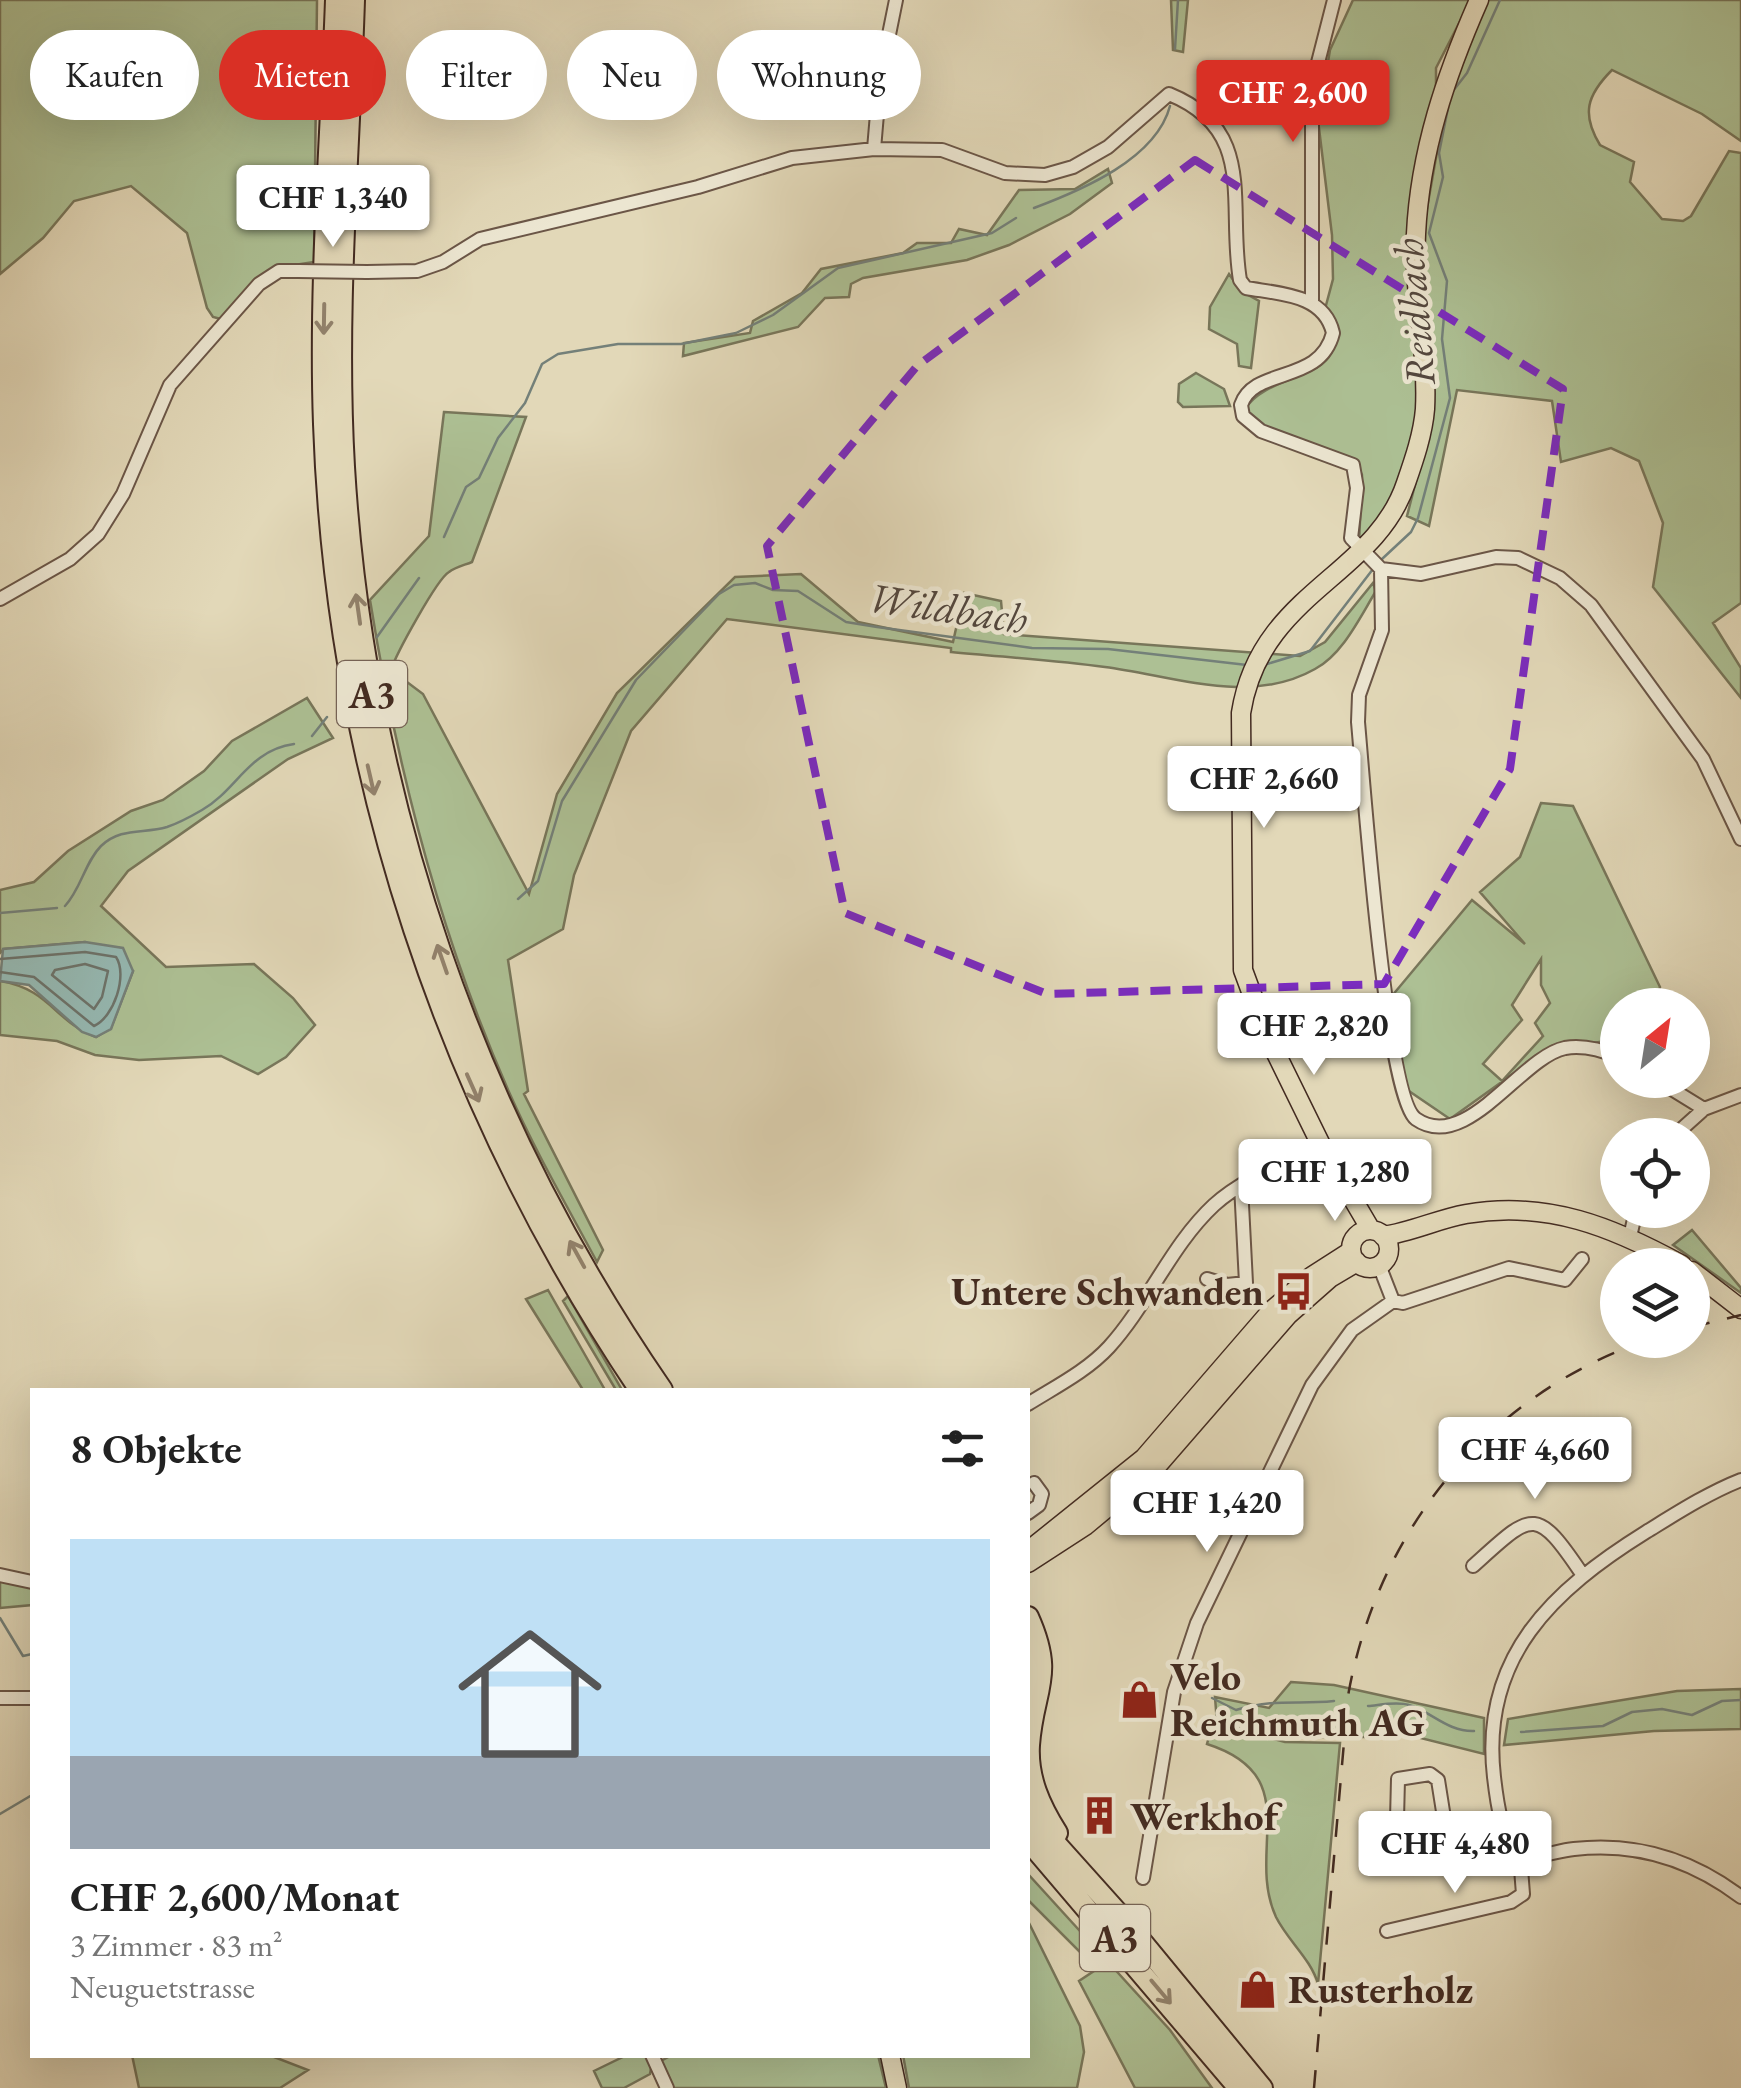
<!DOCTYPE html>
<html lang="de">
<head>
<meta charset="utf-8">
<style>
	:root { --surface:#fff; --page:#f6f6f6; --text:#222; --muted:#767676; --accent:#d93025 }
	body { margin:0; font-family:"EB Garamond",serif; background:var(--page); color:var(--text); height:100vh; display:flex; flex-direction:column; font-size:38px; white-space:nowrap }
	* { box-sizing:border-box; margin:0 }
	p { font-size:32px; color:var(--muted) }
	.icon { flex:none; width:55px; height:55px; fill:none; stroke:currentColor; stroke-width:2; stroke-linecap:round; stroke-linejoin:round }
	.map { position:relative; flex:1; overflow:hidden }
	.side { position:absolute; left:30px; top:1388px; width:1000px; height:670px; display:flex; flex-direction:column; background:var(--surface); border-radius:0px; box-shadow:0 10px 40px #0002 }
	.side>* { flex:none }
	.top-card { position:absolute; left:30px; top:30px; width:1000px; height:90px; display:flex; gap:20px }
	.needle { width:65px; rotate:30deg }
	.controls { position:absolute; left:1600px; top:988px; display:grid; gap:20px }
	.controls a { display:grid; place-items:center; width:110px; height:110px; border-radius:50%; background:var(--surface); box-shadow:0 10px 40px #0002; font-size:50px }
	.price { position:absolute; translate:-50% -85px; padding:0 22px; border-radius:10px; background:#fff; color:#222; font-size:32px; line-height:65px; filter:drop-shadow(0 2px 5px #0008) }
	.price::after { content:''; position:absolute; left:50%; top:60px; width:30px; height:22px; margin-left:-15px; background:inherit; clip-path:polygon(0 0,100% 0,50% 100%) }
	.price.current { background:var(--accent); color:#fff }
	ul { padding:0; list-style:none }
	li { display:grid; align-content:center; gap:20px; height:530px; padding:0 40px }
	li span { display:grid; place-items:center; height:310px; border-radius:0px; color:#555 }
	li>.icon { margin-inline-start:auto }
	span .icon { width:180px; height:180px; fill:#fffc; stroke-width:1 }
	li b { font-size:42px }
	h2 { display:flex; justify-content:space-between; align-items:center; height:120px; padding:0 40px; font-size:42px }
	.tag { padding:0 35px; border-radius:45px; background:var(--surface); box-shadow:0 10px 40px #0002; font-size:35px; line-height:90px }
	.tag.current { background:var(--accent); color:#fff }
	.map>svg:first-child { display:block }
	.green { fill:#adc094; stroke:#78765a; stroke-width:2.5; fill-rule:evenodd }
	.water { fill:#95b9b3; stroke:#748079; stroke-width:2.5 }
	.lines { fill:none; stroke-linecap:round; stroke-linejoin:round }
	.shore { stroke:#6c726a; stroke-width:2.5 }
	.stream { stroke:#748079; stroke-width:2.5 }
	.minor-casing { stroke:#6b5647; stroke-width:16 }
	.major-casing { stroke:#432b21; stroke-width:21 }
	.highway-casing { stroke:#432b21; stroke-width:24 }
	.minor { stroke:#ece6d1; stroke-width:12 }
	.major { stroke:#e2d8b8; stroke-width:18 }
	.highway { stroke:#e2d8b8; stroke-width:20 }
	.rail { stroke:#432b21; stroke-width:2.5; stroke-dasharray:18 18; stroke-linecap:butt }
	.minor-bridge-casing { stroke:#6b5647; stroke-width:16; stroke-linecap:butt }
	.minor-bridge { stroke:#ece6d1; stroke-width:12 }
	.oneway { stroke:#92826c }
	.marked { fill:none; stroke:#7b2cbf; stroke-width:8; stroke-dasharray:20 12; stroke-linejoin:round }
	.labels { text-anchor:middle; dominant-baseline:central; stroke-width:9; stroke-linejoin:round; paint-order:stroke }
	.shield { fill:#ece6d1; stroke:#766356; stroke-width:2.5 }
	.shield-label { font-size:38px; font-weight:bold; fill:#432b21 }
	.poi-label { font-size:40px; font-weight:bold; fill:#432b21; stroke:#ece6d1; text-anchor:start }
	.water-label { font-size:42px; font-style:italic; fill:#53473e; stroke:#ece6d1 }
</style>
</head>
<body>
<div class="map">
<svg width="1741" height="2088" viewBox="0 0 1741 2088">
	<rect width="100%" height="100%" fill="#e2d8b8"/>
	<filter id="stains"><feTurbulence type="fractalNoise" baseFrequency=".002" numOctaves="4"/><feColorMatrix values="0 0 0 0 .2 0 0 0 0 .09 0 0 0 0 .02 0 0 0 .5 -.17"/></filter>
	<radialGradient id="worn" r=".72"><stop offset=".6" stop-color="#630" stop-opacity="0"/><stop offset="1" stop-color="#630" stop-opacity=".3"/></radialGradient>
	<path class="green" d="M0,0H317L314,262L275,268L221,319L213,317L207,308L187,233L131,186L74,201L43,238L0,274Z
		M1171,0H1188L1183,52L1173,50Z
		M1353,0H1471L1436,68V84L1488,0H1741V141L1702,114L1612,70C1587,95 1581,114 1600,145L1634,162L1630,182L1662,219L1683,221L1691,216L1729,151L1741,153V603L1713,623L1741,668V698L1653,587L1663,523L1639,461L1611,448L1561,462L1552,401L1457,390L1429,526L1407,516L1433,415L1423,231L1437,152L1423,163L1421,412L1402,487L1359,544L1362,475L1356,462L1260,430L1245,409C1272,366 1363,385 1325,309L1333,279L1332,235L1318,120L1330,50Z
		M1108,169L1112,183L1070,214L1009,245L967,260L863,278L851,284L849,297L825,298L798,327L683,356L684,343L750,333L753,321L802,293L821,269L903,253L917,243H951L959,229L987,235L1019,190L1075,189Z
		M1229,274L1241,291L1259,301L1251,368L1239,366L1237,344L1209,329L1210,307Z
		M1196,373L1224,389L1230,406L1183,407L1178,402L1179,384Z
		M444,412L526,417L472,562C465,565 455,567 449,572C437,579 396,654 391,670L423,694L529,894L557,794L617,693L735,577L801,574L858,622L953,642L964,593L1001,601L1004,634L1300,656L1325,642L1373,583L1376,591C1360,617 1343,654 1315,669C1250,706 1174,676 1105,667C1054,660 1002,657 951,652V648L727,619L631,731L574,875L563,929L508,960L528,1091L524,1094L603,1250L597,1262C567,1206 535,1151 509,1092C440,936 397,768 370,600L429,536Z
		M307,698L333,738L288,759L128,871L101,906L166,967L254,964L293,998L315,1025L286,1057L258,1074L221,1056L139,1060L95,1055L57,1041L0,1035V981C50,989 55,1022 96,1037L111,1028L133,971L85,942L4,949L0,953V890L34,882L68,851L131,811L163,800L204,771L232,741Z
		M1541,803L1573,806L1660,987L1656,1002L1618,1005L1617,1036C1597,1048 1574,1039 1552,1046L1450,1119L1406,1089L1391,997L1472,900L1525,944L1480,892L1520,857ZM1541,959V985L1550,1003L1535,1023L1543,1036L1502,1081L1483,1064L1522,1020L1512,1005Z
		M1692,1230L1741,1288V1293L1673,1245Z
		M548,1290L605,1390H583L526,1299Z
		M568,1296L622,1390H616L563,1301Z
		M0,1577L32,1585V1605L0,1608Z
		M1291,1682L1334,1685L1484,1718V1754L1393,1731L1375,1737H1286L1217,1723L1215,1697L1269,1708Z
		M1741,1689V1729L1654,1731L1504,1745L1508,1719L1677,1691Z
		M1213,1723L1285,1742L1340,1743L1318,1984C1311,1959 1288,1941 1276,1917C1245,1850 1307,1776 1207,1744Z
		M1028,1874L1170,2030L1212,2088H1135L1079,1981L1097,1969L1028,1900Z
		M1028,1921L1080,2026L1084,2052L1077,2088H909L903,2055H1028Z
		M132,2055H269L308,2070L280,2088H139Z
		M627,2055H648L652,2063L650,2074L624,2088H602L594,2071Z
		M672,2055H878L886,2088H672L659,2062Z"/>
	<path class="water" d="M85,942L123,948L133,971L111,1029L96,1037L82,1032L29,985L0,981L3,949Z"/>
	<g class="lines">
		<path class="shore" d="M0,959L85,952L116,957C128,975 114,1017 94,1026L34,977L0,972
			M85,964L108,971L102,997L94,1009L52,975L55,970Z"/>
		<path class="stream" d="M1175,49L1178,0
			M1453,91L1467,73L1500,0
			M1034,208C1082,190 1156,159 1170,106
			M444,537L466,487L479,478L498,438L525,403L542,364L558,354L618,344H681L736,333L773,315L838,268L992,233L1016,218
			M1382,559L1411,532L1418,518L1450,398L1442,339L1447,281L1429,233L1443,177L1439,153L1448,108
			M377,637L419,578
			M1264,665L1310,651L1373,569
			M312,736L327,717
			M518,899L538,881L562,801L636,680L719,594L734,585L755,583L773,590L798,591L846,622L877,627L1032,648L1108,649L1247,665
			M65,906C81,889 85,862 101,846C121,827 143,834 167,827C179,823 190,817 202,810C237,790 249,750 294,744
			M0,913L57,908
			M0,1618L23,1656L32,1654
			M1212,1698L1236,1710C1278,1698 1296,1705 1334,1701
			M1368,1706C1380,1705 1397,1701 1409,1705C1432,1712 1448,1732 1474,1731
			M1521,1732L1603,1726L1632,1712L1662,1709L1692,1715L1722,1701L1741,1700
			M0,1814L32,1795"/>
		<defs>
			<path id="minor" d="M874,149L880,79L896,0
				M367,272L417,271L443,262L480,239L698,187L792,158L874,149L942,150L1005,173L1045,175L1073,167L1108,147L1169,94C1258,130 1227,204 1240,280L1246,288C1280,294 1324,294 1333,333C1320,385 1254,366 1241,405L1243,416L1261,431L1353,465L1357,488L1351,538L1381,569L1382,630L1359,695L1358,722C1363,776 1386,1098 1416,1119C1466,1154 1521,1057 1565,1048C1583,1045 1602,1050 1618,1057
				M1312,301V86L1334,0
				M1381,569L1421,574L1496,557L1518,558L1560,578L1591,605L1703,759L1741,839
				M0,599L70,559L98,534L123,494L170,385L259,284L279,271H298
				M1657,1080L1704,1109
				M1675,1135L1704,1109L1741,1095
				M1630,1237L1636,1210
				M1207,1279L1227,1285L1246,1283L1241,1185
				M1393,1301L1403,1303L1509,1268L1565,1280L1582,1259
				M1028,1404C1055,1387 1087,1371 1109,1347C1148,1304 1171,1245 1214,1205C1244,1178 1285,1163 1321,1145
				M1028,1513L1039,1505L1042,1494L1034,1483
				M1473,1566C1532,1513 1535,1504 1582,1574
				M0,1575L32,1582
				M0,1698H32
				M1397,1819L1398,1779L1430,1774L1438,1780L1448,1843L1457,1854L1485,1856L1509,1845
				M1520,1856C1501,1837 1497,1803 1494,1777C1480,1657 1553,1590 1646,1532C1677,1513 1708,1493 1741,1480
				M1520,1856C1538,1859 1555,1851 1574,1849C1636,1842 1691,1859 1741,1897
				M1143,1878L1174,1692L1197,1623L1312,1385L1352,1330L1393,1301L1379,1265
				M1387,1931L1511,1902L1523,1894L1520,1856
				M652,2055L667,2088"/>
			<path id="major" d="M1371,1230L1321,1145L1267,1035L1243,970L1241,713C1260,592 1375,577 1406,483C1414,460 1423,434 1425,409C1428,351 1413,292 1416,234C1420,151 1446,75 1479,0
				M1351 1249a19 19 0 1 1 38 0a19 19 0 1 1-38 0Z
				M1383,1236C1412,1232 1438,1219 1466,1214C1547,1200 1613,1227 1682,1265
				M1692,1271L1741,1309
				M1028,1551L1144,1458L1271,1311L1312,1276L1351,1251
				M1028,1563L1085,1526L1156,1467L1288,1315L1330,1278L1357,1262
				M890,2055L897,2088"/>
			<path id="highway" d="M336,0C331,141 319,283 324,424C336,771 447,1103 640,1390
				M354,0C349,156 335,312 344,467C364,799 474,1117 662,1390
				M1028,1617C1055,1677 1033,1688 1029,1745C1027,1778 1040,1806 1057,1833
				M1028,1646V1678
				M1028,1813L1123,1919L1262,2088
				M1028,1840L1239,2088"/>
		</defs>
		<use href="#minor" class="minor-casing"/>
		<use href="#major" class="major-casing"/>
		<use href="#highway" class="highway-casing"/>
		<use href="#minor" class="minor"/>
		<use href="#major" class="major"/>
		<use href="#highway" class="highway"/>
		<path class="rail" d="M1692,1327L1741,1315
			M1314,2088L1348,1696C1377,1531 1488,1394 1648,1340"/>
		<defs>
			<path id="minor-bridge" d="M298,271L367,272"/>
		</defs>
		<use href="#minor-bridge" class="minor-bridge-casing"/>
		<use href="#minor-bridge" class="minor-bridge"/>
	</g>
	<defs><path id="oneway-shaft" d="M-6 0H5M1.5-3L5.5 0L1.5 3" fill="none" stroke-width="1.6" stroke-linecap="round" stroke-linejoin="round" transform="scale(2.5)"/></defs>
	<g class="oneway">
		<use href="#oneway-shaft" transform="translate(324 319) rotate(91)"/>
		<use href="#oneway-shaft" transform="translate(358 609) rotate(-98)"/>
		<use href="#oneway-shaft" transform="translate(371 780) rotate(77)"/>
		<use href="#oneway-shaft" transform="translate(442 959) rotate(-109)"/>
		<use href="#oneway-shaft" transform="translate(473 1088) rotate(66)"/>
		<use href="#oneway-shaft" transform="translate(577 1254) rotate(-119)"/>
		<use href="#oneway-shaft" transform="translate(1161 1992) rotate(50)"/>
	</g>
	<path class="marked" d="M1195,160L1563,389L1510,769L1384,984L1047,994L845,913L767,546L917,366Z"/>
	<defs>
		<symbol id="bus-bare" viewBox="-9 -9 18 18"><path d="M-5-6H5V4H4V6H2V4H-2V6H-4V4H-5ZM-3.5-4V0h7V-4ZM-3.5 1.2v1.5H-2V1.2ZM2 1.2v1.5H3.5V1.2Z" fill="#8f2418" stroke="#ece6d1" stroke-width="2.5" paint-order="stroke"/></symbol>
		<symbol id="shop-bare" viewBox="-9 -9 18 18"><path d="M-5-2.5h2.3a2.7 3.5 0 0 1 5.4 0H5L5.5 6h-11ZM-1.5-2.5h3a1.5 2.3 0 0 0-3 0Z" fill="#8f2418" stroke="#ece6d1" stroke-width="2.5" paint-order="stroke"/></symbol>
		<symbol id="building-bare" viewBox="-9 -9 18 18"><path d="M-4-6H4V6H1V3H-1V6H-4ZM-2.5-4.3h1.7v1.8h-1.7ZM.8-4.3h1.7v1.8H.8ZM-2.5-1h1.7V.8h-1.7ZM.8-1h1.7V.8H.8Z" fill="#8f2418" stroke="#ece6d1" stroke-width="2.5" paint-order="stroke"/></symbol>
	</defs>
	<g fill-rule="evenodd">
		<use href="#bus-bare" x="1266" y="1264" width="55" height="55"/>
		<use href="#shop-bare" x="1112" y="1672" width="55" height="55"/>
		<use href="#building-bare" x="1072" y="1788" width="55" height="55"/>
		<use href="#shop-bare" x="1230" y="1962" width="55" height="55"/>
	</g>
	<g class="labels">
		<g class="shield">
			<rect x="337" y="661" width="70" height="66" rx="8"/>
			<rect x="1080" y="1905" width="70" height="66" rx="8"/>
		</g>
		<g class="shield-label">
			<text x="372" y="694">A3</text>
			<text x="1115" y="1938">A3</text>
		</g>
		<g class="poi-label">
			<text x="1264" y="1291" text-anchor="end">Untere Schwanden</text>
			<text x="1170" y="1676">Velo<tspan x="1170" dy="46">Reichmuth AG</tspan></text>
			<text x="1130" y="1816">Werkhof</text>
			<text x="1288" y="1989">Rusterholz</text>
		</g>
		<g class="water-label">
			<text transform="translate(1414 312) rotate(-95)">Reidbach</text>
			<text transform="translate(948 608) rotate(8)">Wildbach</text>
		</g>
	</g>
	<rect width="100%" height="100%" filter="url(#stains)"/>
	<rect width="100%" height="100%" fill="url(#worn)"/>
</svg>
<div class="controls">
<a><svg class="needle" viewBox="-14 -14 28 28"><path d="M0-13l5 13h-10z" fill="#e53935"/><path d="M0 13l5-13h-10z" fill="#767676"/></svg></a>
<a><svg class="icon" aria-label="locate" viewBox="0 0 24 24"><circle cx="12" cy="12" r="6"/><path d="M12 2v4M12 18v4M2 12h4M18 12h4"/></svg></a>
<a><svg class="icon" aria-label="layers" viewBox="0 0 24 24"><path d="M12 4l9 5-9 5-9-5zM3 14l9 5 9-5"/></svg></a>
</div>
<b class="price current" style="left:1293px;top:145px">CHF 2,600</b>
<b class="price" style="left:333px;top:250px">CHF 1,340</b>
<b class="price" style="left:1264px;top:831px">CHF 2,660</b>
<b class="price" style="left:1314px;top:1078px">CHF 2,820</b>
<b class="price" style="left:1335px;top:1224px">CHF 1,280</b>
<b class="price" style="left:1535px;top:1502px">CHF 4,660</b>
<b class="price" style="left:1207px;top:1555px">CHF 1,420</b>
<b class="price" style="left:1455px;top:1896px">CHF 4,480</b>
<div class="top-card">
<a class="tag">Kaufen</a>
<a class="tag current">Mieten</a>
<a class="tag">Filter</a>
<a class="tag">Neu</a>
<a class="tag">Wohnung</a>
</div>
<section class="side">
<h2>8 Objekte<svg class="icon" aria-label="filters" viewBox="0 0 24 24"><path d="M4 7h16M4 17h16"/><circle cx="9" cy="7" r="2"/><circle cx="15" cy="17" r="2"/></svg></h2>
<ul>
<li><span style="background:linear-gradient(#bfe0f5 70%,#9aa5b1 0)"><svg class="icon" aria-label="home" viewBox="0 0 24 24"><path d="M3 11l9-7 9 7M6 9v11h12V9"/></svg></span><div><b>CHF 2,600/Monat</b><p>3 Zimmer · 83 m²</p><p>Neuguetstrasse</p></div></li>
</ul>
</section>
</div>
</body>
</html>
